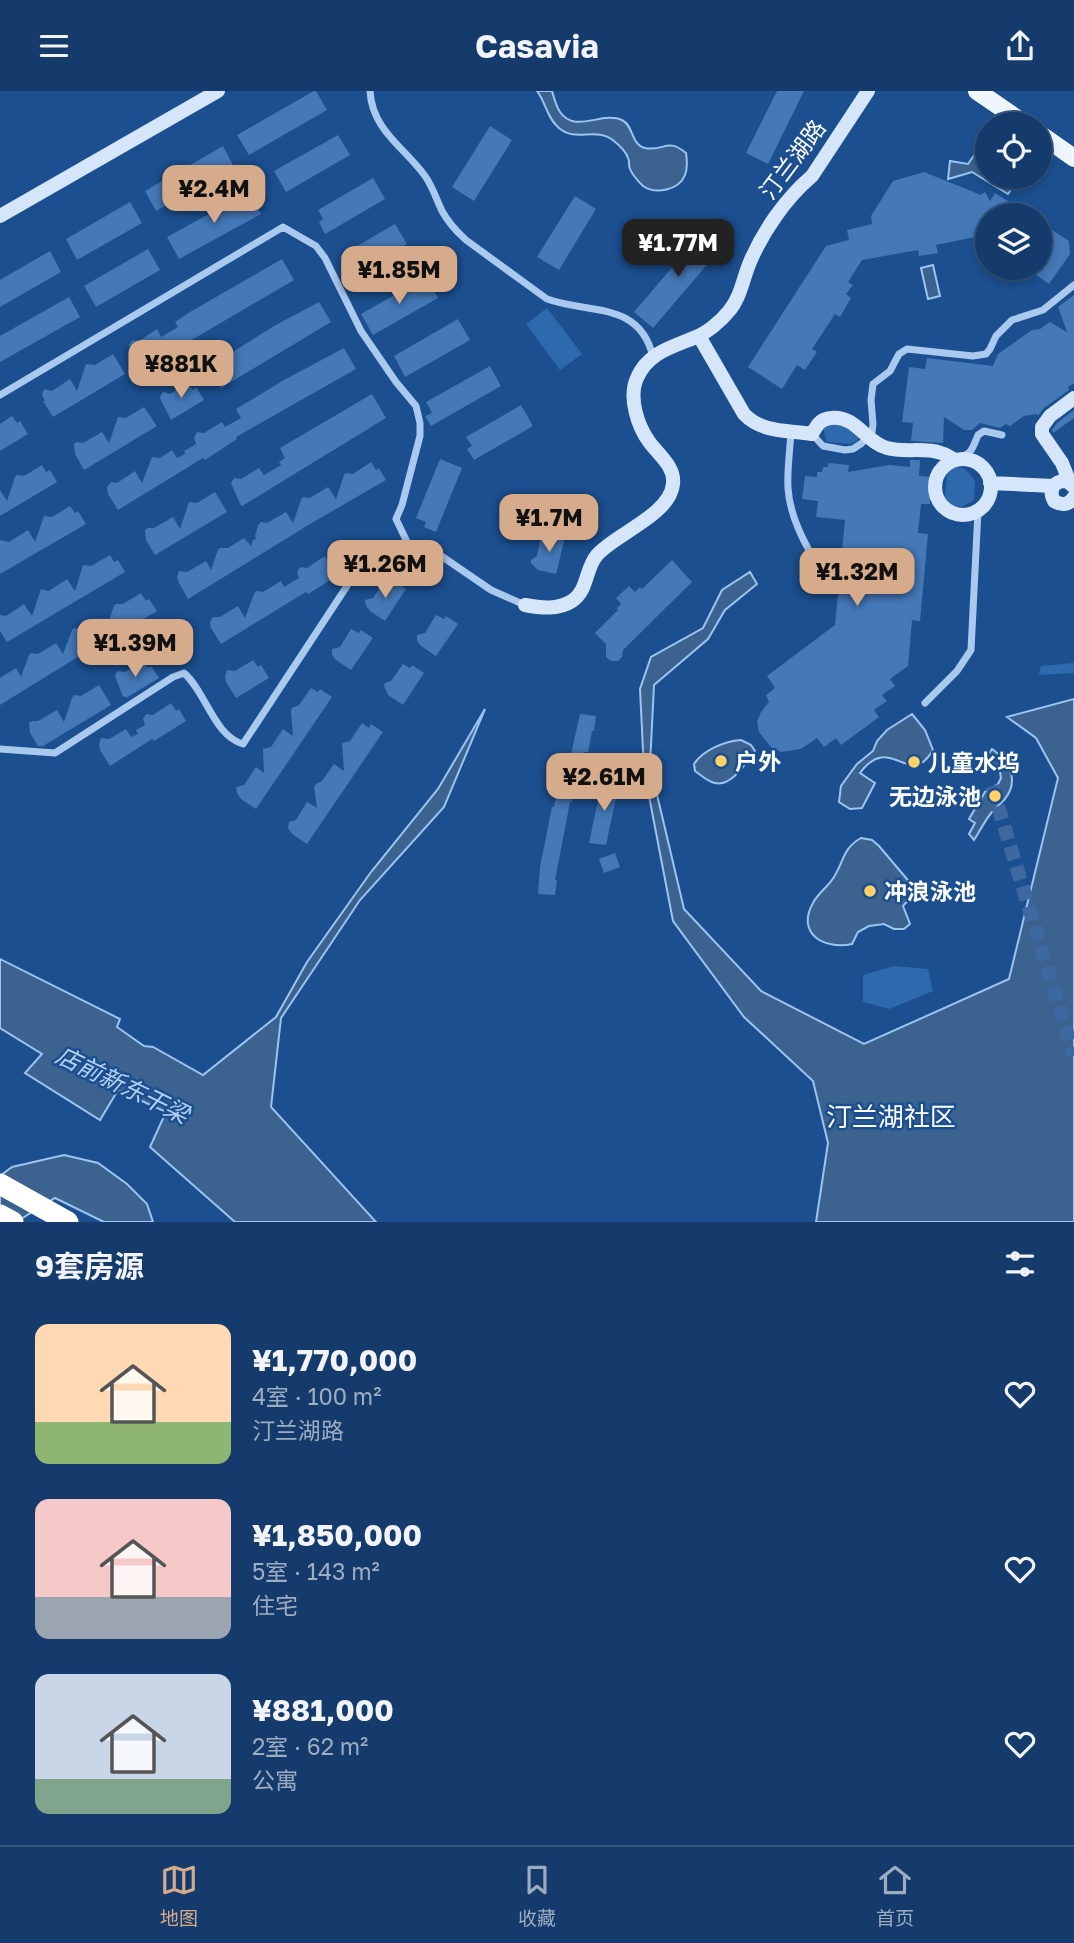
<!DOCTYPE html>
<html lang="zh">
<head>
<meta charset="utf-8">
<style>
	:root { --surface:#143b6b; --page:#214673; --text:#f1f3f6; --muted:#9dadc1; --line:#33557e; --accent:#d6ab8b }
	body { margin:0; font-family:"Golos Text","Noto Sans SC",sans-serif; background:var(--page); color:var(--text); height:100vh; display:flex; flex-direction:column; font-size:26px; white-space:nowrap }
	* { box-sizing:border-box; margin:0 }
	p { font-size:23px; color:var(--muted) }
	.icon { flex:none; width:38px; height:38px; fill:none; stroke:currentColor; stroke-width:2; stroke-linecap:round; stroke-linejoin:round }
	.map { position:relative; height:1131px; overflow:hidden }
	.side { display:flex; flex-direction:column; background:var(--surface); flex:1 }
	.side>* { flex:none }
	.buttons { position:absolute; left:975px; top:21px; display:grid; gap:14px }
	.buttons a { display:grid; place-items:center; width:77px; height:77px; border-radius:50%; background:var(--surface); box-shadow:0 4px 10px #0003,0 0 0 2px var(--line); font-size:35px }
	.price { position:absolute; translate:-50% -60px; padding:0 16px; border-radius:14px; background:var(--accent); color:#111; font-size:23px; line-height:46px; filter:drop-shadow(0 2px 4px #0008) }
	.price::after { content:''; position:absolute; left:50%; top:42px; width:21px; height:16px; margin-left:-10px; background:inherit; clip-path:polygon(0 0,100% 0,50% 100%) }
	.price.active { background:#222; color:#fff }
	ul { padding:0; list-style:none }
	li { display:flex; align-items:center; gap:21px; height:175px; padding:0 35px }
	li span { display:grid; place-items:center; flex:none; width:196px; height:140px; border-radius:14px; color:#555 }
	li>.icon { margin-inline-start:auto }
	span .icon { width:84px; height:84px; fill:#fffc; stroke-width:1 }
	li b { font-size:30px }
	h2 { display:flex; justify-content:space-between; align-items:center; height:84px; padding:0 35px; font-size:30px }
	header { display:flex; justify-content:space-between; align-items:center; height:91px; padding:0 35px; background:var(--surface); font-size:32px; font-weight:700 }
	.tabs { display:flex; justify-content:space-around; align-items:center; height:98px; border-top:2px solid var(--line); background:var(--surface); font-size:19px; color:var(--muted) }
	.tabs a { display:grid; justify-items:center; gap:4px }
	.tabs .active { color:var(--accent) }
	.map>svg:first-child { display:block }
	.green { fill:#2e69ad }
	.water { fill:#3c6290; stroke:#9cc4f0; stroke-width:2 }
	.building { fill:#4478b7 }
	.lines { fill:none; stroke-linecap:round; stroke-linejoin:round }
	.secondary-tunnel { stroke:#3d69a0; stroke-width:14; stroke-dasharray:14 7; stroke-linecap:butt }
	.street { stroke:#a9c9ee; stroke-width:7 }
	.secondary { stroke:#d6e6fa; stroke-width:14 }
	.primary { stroke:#f0f6ff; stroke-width:18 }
	.highway { stroke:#fff; stroke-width:21 }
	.poi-dot { fill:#ffd166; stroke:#1b4f8f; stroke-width:2.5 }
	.labels { text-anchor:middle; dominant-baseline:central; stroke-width:5; stroke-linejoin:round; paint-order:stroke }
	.street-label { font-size:23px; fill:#fff; stroke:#1b4f8f }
	.poi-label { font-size:23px; font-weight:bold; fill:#fff; stroke:#1b4f8f; text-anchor:start }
	.water-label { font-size:24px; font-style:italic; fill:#b5d3f5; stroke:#1b4f8f }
	.quarter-label { font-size:26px; fill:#fff; stroke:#1b4f8f }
</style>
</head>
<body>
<header><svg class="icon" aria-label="menu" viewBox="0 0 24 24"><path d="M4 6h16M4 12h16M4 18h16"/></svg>Casavia<svg class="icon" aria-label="share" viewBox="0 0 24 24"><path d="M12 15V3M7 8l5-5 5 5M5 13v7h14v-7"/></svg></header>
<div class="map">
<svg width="1074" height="1131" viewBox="0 0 1074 1131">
	<rect width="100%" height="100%" fill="#1b4f8f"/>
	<path class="green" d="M547,217L582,263L560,279L526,233Z
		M828,334H847L860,344L857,350L851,353L827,351L823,338Z
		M955,376L965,378L975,389L974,409L962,416L944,413L948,377Z
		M1074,572V582L1039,584L1041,575Z
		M894,875L928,878L933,900L889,918L863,911V884Z"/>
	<path class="water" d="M537,0H552C554,7 556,15 560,21C575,43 602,20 622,29C634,35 631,54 645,57C664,61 667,46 686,62C687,69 688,77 685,84C679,99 656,104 643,95C639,91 632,83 630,78C628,74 630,70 628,67C626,61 619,54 614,50C596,35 576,52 559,37C547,27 546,12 537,0Z
		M975,63L987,71V86H1011L1017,90L1008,103L972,81L948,88L950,70L968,73Z
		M933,174L940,205L928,208L921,177Z
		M750,481L757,493L725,519L708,548L654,594L650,674L684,818L761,900L864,953L1009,888L1058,687L1036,647L1007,626L1074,608V1131H816L828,1052L813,990L744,926L673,830L644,679L640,598L651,566L703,537L722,499Z
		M485,618L444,716L360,809L281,927L271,1016L376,1131H235L150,1056L166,1021L118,999L100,1029L25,982L42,963L0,937V868L120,928L117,936L144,955L153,956L203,984L276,926L307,871L371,781L438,698Z
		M912,623L925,639L933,659C909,700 891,640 860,682L875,692L862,717L850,718L839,711L841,695L857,673L873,660L877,650L887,639Z
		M741,649L751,654L755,660C746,671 732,696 715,692C708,691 701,684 695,680L694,673C703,659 725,650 741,649Z
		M992,658C1010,671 1020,690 1004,709C1000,714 995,717 992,721C985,729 980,740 974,749L969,743L975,732L969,728L985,701L998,693L1001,687L1000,681L987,666Z
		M861,747L872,749L879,755L912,794L926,808C916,806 909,807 903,815L910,833L904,838H894L884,833L869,835L858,841L852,853C823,859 796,842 813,812C818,802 828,796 834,786C844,770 843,757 861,747Z
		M64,1064L98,1072L127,1093L147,1113L153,1131H104L55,1107L16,1131H0V1085L12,1076Z"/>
	<path class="building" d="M314,0H316L327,19L249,64L237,44Z
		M777,0H804L768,73L746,62Z
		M490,35L512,49L474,110L452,96Z
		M338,44L350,64L286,101L274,80Z
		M223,55L234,76L156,120L145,100Z
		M924,81L981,104L985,101L990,110L995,102L1030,124H987V150L980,145L936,154L938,162L919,165L918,159L862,169L848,191L853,194L846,203L851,207L840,226L835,223L812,258L817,261L805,279L797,274L782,298L748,276L826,155L849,149L847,139L872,133L871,125L893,90Z
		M373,87L385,108L325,143L319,131L323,128L318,119Z
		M249,101L261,123L179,168L167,146Z
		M575,105L596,118L559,179L537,166Z
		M130,111L142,132L77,169L66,148Z
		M1040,131L1069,150L1070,163L1049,193L1026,177H1040Z
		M395,133L407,153L347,188L340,177L345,174L340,165Z
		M704,139L723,155L653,237L634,221Z
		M148,158L160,179L96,216L84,195Z
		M50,160L61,181L0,216V189Z
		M282,168L294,189L183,254L181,250L139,276L129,254L132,249L139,250L157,238L161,246L178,236L175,231L190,221Z
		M426,186L438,207L373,244L361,223Z
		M1074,204V292L1068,296L1069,299L1044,317L1038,325L1037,323L1024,325L1010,335L1006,333L1000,337L980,332L972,339H964L944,326L943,352L911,350L913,332L902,331L909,276L925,278L927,267L993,275L998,263L1032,239L1040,238L1050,231L1067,241L1058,216Z
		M69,206L80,226L0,271V245Z
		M319,211L331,231L221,297L214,285L217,283L212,274L274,235Z
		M458,228L470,249L405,286L394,265Z
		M344,257L356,278L236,346L237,348L205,369L203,367L118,419L108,403L107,396L111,391L117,392L135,380L142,392L152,366L160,367L172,359L177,367L185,363L184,360L196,353L194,347L197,341L204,342L222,331L225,336L241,327L236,318L284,289Z
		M113,263L125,283L53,326L43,310H45L42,304L44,298L52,300L70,288L77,300L86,273L95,274Z
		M490,275L501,295L431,335L425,325L432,322L426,311Z
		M188,291L193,299L196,296L204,309L171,329L160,307L161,304L163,301L170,303Z
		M372,303L386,327L242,415L240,413L231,392L234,387L241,388L259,377L264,384L281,374L279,371L285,367L280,357Z
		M521,314L533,335L474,369L467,358L472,355L466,346Z
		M144,316L157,335L84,379L75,363L74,353L77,351L83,352L102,341L109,352L118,326L126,327Z
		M1074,319V327L1053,342L1052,339L1057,332Z
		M12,325L17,332L20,330L28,343L0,360V333Z
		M440,368L462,377L436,441L424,436L426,431L416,427Z
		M910,369H920L919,385L932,386L931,391L943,392L941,406L930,405V413H921L918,442L928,443L920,530L912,529L908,575L890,588L895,595L882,604L887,610L874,619L879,626L841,654L836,647L824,656L817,647L801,658L781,661L771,656L759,641L757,631L761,621L769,611L766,604L775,597L767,585L835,534L845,429L816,426L818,410L802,408L805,385L817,386V381H822L823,376H828V372L849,374L848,381L889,374L910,376Z
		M371,371L376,379L379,377L386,389L310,433L188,508L179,492L177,486L179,480L187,481L206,470L211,479L218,459L220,457H228L244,447L251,455L253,449L256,448L255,445L258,434L261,431L267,432L286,421L293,432L301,409L303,406L310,407L328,396L336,408L344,384L346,382L353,383Z
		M42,374L46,381L50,379L57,391L0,425V399L7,410L15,386L17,384L24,385Z
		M215,401L227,421L155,464L146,449L145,439L148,437H154L173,426L180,438L189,411L197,412Z
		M70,415L75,422L78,420L86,433L0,483V449L9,451L28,439L35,451L44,425L52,426Z
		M551,443L565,446L556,483L538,479L531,472V469L537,465L541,444L550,446Z
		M110,464L114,471L118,469L125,481L7,551L0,540V524L6,525L24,513L32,525L41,498L49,500L67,488L75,500L83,474L91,475Z
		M325,465L329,473L333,471L340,483L308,503L306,501L221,553L211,537L210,531L213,526H220L238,515L245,527L254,503L256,500L263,501L281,490L284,496L299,487L297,481L300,476L307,477Z
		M672,469L692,491L623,559L622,566L618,570H611L606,566V553L595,542L618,519L617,517L621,513L616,507L629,495L635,501L640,496L642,498Z
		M385,489L392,493L394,490L406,498L385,530L370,520L366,515L365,509L373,507Z
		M141,502L146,510L149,508L157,520L124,540L123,539L81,564L0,614V587L16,577L21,586L29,564L31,562L38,563L56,552L63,563L72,539L74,537L81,538L99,527L106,538L114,515L116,513H123Z
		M436,524L444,528L446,525L458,533L436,565L421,555L417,550V544L425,542Z
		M351,538L359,542L361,539L373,547L351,579L336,569L332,564V558L340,556Z
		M253,569L258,576L261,574L269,587L236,607L226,591L225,585L227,579L235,580Z
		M143,570L148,577L151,575L159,587L126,607L125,605L123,606L115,585L116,582L118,580L125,581Z
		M403,573L410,577L412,574L424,582L403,614L388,604L384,595L385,592L391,590Z
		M99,594L111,614L43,655H38L30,642L29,632L32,630H38L57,619L64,631L72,607L74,604L81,605Z
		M311,597L318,601L320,598L332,606L256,718L241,708L237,702L236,696L244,694L256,676L264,682L263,658L271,656L283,638L293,645L291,620L292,617L299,614Z
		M171,612L176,620L179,618L186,630L154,650L152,648L110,675L100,659L99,653L101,647L109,648L126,638L131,646L138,643L136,639L145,634L143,628L146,623L153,624Z
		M580,623L596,625L594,640H592L588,661H584L579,689H576L572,711H570L555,789H557L555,804L538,803L540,776L552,716H554L558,693L561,694L565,672H569Z
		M362,632L369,637L371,633L383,641L307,753L292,743L288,737L289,731L296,729L307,711L317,717L314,696L316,693L322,690L334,673L344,680L342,652L350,650Z
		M602,690L619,693L606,754L589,752Z
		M615,762L620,776L604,782L599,768Z"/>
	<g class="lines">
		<path class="secondary-tunnel" d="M992,695L1074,965"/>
		<path class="street" d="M370,0C372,39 405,57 425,85C433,96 436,108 442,120C448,131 457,141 466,149L547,208C589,223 640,210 653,266
			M0,304L283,136L316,155L325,167L361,240L396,291L416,315L420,332V345L402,414L396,428L408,453
			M791,341C790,359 787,378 788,397C790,432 812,464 828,494
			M812,343L823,355L845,359L853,358L862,352L872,341L873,333L871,309L873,293L890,280L899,263L907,258L973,265L986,263L990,258L996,245L1012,229L1043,219L1074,194
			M955,369C973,361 971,361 978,344L984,340L1002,344
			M925,612L957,580L971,559L978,420
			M0,658L55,662L173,586L184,582C206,601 214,645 243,653L347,495L351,483L360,474L408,453L434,460L491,499L525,514"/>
		<path class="secondary" d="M0,125L218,0
			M699,245L744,323C762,342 787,339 812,343C817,334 820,328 831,327C856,324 865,351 887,357C904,362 924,356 941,362C946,363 951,367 955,369
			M935 396a28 28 0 1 1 56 0a28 28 0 1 1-56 0Z
			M990,392L1053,395
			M1070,392L1062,372L1042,343V336L1050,325L1074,307
			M1074,396L1067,390C1054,389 1048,399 1054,410C1062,415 1069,414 1074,406
			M525,514C541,517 558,519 572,510C588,500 585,478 597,464C615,443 670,424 673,393C675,376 660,365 650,352C638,336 628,307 637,287C648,261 673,256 696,246C708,241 721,230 729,220C741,206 743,187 750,171C763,140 786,107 812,85L868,0"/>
		<path class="primary" d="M977,0L1025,33
			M1040,43L1074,67"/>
		<path class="highway" d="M0,1093L68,1131
			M0,1124L13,1131"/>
	</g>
	<g class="poi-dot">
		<circle cx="721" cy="670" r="7"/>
		<circle cx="914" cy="671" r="7"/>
		<circle cx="995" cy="705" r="7"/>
		<circle cx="870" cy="800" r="7"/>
	</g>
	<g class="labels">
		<g class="street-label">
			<text transform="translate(792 68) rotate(-53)">汀兰湖路</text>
		</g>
		<g class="poi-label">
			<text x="735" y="670">户外</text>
			<text x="928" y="671">儿童水坞</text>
			<text x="981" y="705" text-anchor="end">无边泳池</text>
			<text x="884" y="800">冲浪泳池</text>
		</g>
		<g class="water-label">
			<text transform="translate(123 993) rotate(26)">店前新东干梁</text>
		</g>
		<g class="quarter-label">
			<text x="891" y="1025">汀兰湖社区</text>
		</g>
	</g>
</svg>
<div class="buttons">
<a><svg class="icon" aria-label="locate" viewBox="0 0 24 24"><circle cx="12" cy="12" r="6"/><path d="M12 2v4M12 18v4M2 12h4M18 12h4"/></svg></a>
<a><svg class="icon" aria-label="layers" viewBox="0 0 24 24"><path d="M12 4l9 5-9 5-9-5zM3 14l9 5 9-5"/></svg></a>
</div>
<b class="price" style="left:214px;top:134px">¥2.4M</b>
<b class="price active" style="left:678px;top:188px">¥1.77M</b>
<b class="price" style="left:399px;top:215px">¥1.85M</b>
<b class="price" style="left:181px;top:309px">¥881K</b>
<b class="price" style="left:549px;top:463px">¥1.7M</b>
<b class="price" style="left:385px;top:509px">¥1.26M</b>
<b class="price" style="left:857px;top:517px">¥1.32M</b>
<b class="price" style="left:135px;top:588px">¥1.39M</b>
<b class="price" style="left:604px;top:722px">¥2.61M</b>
</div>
<section class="side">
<h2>9套房源<svg class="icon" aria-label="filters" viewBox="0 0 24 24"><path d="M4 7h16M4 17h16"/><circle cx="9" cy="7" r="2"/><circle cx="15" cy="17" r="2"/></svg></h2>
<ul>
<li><span style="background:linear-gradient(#ffd9b3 70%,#8fb573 0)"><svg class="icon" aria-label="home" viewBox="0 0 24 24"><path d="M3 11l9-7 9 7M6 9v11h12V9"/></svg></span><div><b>¥1,770,000</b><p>4室 · 100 m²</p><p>汀兰湖路</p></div><svg class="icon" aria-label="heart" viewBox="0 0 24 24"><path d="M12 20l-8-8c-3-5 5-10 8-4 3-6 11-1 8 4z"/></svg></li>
<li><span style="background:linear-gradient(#f6c9c9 70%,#9aa5b1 0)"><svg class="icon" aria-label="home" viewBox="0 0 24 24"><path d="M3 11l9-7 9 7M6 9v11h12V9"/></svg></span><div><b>¥1,850,000</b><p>5室 · 143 m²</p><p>住宅</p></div><svg class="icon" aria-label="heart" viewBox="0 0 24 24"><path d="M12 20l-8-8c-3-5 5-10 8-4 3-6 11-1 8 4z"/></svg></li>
<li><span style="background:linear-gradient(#c9d6e8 75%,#7fa58c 0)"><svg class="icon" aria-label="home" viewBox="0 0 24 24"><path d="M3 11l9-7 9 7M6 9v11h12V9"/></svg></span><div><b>¥881,000</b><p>2室 · 62 m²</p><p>公寓</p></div><svg class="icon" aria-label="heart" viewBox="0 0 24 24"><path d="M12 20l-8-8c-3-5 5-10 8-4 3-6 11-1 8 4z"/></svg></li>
</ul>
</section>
<nav class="tabs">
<a class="active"><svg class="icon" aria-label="map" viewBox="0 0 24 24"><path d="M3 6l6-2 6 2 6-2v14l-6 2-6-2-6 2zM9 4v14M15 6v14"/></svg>地图</a>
<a><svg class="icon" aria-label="saved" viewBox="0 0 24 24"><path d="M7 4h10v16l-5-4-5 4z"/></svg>收藏</a>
<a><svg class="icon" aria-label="home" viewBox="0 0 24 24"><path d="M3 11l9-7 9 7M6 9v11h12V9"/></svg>首页</a>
</nav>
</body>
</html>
